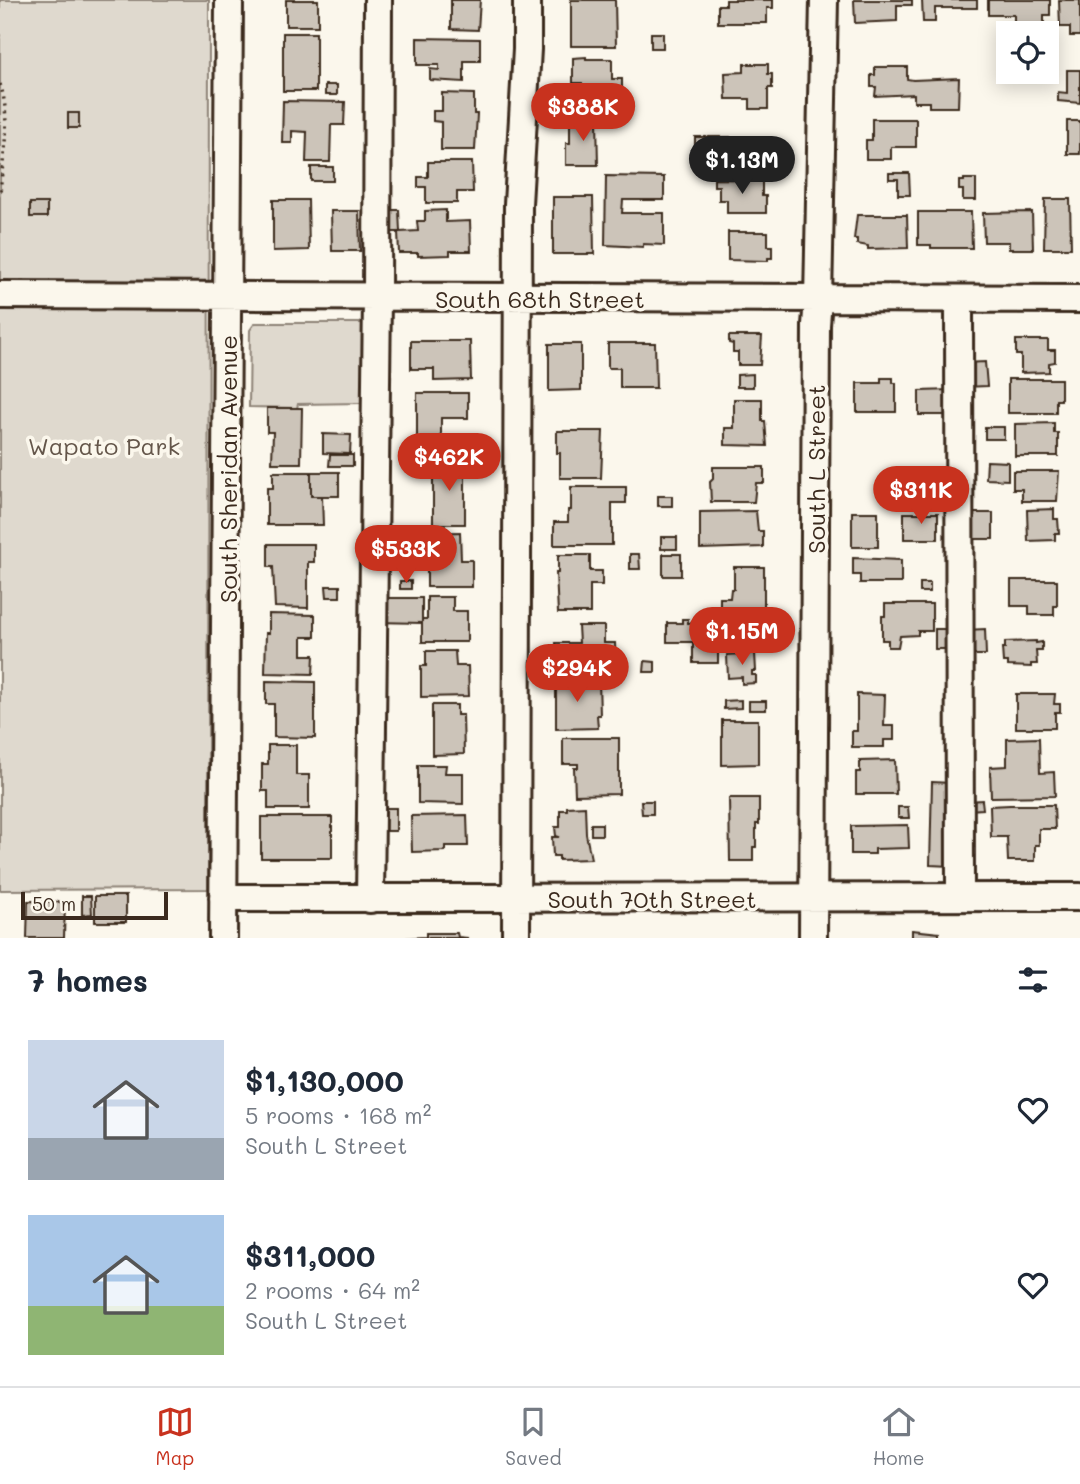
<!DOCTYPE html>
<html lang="en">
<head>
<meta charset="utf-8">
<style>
	:root { --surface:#fff; --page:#f2f2f3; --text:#1f2937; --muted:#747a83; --line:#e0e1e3; --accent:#c8321e }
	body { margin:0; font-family:Mali,sans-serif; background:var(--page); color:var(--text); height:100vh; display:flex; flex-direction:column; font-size:26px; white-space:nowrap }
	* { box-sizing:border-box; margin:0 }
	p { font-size:23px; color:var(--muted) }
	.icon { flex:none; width:38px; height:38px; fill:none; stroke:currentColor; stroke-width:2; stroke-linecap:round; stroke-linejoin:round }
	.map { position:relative; height:938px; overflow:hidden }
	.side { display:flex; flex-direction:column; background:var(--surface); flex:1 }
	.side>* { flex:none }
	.controls { position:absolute; left:996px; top:21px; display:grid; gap:14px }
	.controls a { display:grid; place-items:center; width:63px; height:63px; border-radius:0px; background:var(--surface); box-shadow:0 4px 18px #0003; font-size:35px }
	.scale { position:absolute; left:21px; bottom:18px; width:147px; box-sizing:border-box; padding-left:7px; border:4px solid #3b2a1e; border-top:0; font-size:19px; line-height:24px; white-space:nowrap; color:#3b2a1e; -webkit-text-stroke:5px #fbf7ec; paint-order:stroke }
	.price { position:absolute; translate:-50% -60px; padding:0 16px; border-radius:24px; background:var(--accent); color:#fff; font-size:23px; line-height:46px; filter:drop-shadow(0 2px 4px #0008) }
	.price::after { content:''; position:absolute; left:50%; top:42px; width:21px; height:16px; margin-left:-10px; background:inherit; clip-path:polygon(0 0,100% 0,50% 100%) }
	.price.active { background:#222; color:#fff }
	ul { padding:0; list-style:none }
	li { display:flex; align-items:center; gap:21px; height:175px; padding:0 28px }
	li span { display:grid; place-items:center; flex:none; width:196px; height:140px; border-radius:0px; color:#555 }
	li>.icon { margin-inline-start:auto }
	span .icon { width:84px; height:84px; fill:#fffc; stroke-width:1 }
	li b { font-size:30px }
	h2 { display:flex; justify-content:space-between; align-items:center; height:84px; padding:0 28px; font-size:30px }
	.tabs { display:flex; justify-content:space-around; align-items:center; height:98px; border-top:2px solid var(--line); background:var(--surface); font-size:19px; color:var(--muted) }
	.tabs a { display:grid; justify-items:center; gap:4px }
	.tabs .active { color:var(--accent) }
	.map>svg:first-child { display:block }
	.green { fill:#dfd9ce; stroke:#8d8276; stroke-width:2 }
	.building { fill:#ccc4b9; stroke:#3b2a1e; stroke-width:2 }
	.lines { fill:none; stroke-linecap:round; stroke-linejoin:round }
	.minor-casing { stroke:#3b2a1e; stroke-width:32 }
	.path { stroke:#3b2a1e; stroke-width:3.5; stroke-dasharray:2 5; stroke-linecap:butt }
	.minor { stroke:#fbf7ec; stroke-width:26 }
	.labels { text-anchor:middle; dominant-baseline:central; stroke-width:7; stroke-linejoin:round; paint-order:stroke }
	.street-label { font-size:24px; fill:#3b2a1e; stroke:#fbf7ec }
	.park-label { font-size:24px; fill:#64564a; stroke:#fbf7ec }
</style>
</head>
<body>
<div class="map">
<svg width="1080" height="938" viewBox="0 0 1080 938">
	<rect width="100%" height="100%" fill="#fbf7ec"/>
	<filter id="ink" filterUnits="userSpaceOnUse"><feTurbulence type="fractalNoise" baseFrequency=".0143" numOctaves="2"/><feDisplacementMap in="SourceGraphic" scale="14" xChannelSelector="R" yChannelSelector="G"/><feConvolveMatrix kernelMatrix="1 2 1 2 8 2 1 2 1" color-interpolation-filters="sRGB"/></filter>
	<g filter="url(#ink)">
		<path class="green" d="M0,0H209L208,889L0,890Z
			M255,323H364L362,403L298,404L297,408L249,407L250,330Z"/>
		<path class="building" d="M286,0H318V26H286Z
			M451,0H480L478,30L451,29Z
			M571,0H615L616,46H571Z
			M726,0H773V8H767V23H718V5H726Z
			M854,0H912V5H897V21L855,23Z
			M922,0H977V8H935V22H923Z
			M988,0H1050V15H1044V25H1014V15H988Z
			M1059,0H1080V36H1070V27H1060Z
			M283,33H316V91H283Z
			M651,33H663V48H651Z
			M417,38L480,39V61H464V82L430,80V69L439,70V65H417Z
			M586,57V59H612V79H622V98H612L613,108H582V83H573V58Z
			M744,64H768V74H772V88H768V109H750V99H726L725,73L744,72Z
			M875,67H907V79L913,80L959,78L958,107H929V102H914V94L875,96L876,87H871V75H875Z
			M1067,70H1080V103L1058,101V92L1067,93Z
			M325,85H337V95H325Z
			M442,93L474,94V114H477L475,150H441V122L433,121V111H442Z
			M283,101L345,102L344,125H331L330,162H306L307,132L292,131V143H282Z
			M68,113H79V128H68Z
			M872,119H916V147H891V159H866V140H872Z
			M570,120H597L598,165H566V143H570Z
			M1067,121H1080V154H1067Z
			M695,137H730V164H691V154H695Z
			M428,162H472L473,192H457V203H426V187H418V177H428Z
			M311,167H333V181H311Z
			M889,173H909L910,195H898V179H889Z
			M606,176L664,177V200H623L622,213H664V245L643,244V247L605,245Z
			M714,179L762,180V196H766V213H727V200H719V186H714Z
			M964,179H976V200H963V190H959V181H964Z
			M553,197H593L594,254H553Z
			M1045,199H1070L1071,248H1044Z
			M273,200H308L309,250L273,251Z
			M30,203H47V217H30Z
			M383,210H399L400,232L418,231L417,221H425V211L446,210V222L470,221L471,251H450V255L418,256V253H399L398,232H384Z
			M331,211H359L360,251H332Z
			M918,212H971L972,248H931V245H918Z
			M1032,212L1033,249H1009V242H984L983,213Z
			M857,215H907L908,248L868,249V246L857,244V239H854Z
			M728,232H768V246H772V258H768V261L728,260Z
			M729,336H762L760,365H738V352H733V344L729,343Z
			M1016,340H1048V350H1055V362L1049,363V372L1021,373V355H1016Z
			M411,341H470L471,380L434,381V369H411Z
			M608,343H655L656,388H620V368H608Z
			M549,344H581V390L549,391Z
			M985,362L987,386L965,387L964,363Z
			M753,374V387H737V375Z
			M881,378H893V383H896V412H857V383H881Z
			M1008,379H1061V400H1056V413H1008Z
			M951,390V415H919V391Z
			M417,393H468V418H441V451H417Z
			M734,399H762V421H765L767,446L725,445V428H734Z
			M267,408H302L301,463H272L273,432H267Z
			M1054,423V433H1058V456H1015V424Z
			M985,427H1004V439H985Z
			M557,431H603L601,478H560V453H557Z
			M323,434L351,435L350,454L323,453Z
			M330,455H353V466H329Z
			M987,461L1008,462V480L986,479Z
			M433,462H465V524H433Z
			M713,467H764V483H756L754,502H711L710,482L713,479Z
			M1013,471H1059L1057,501H1022V489H1013Z
			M273,472H311V496H322L323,525H267V488H273Z
			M311,472H339V496H311Z
			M571,487H626V503H612V545H554V522H568V510H571Z
			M658,496H672V506H658Z
			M1054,509V519H1058L1059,533H1055V540L1028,541L1027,510Z
			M756,511L758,531H763V547L700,549V512Z
			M852,512H878V547H852Z
			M904,513H938V539H904Z
			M970,513H993V539H970Z
			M460,532L461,560H472V587H427V556H418V533Z
			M661,537H677V549H661Z
			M268,544H314V562H308V608L275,607L273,567H268Z
			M630,554H639L640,569H630Z
			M663,554H681V576H663Z
			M558,555H590V571H602V585H590V613H558L556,573H558Z
			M853,558L901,560V583H860V575H853Z
			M734,567H764V636H732V642H718V663H693V642H716V623H720V598H730L731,589H734Z
			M1011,580H1057V606H1054V615H1029V606H1011Z
			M400,581H411V589H400Z
			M920,583H930V592H920Z
			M326,586H340V597H327Z
			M427,597H453V611H467V642H422V619H427Z
			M375,598H422V623L375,622Z
			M885,604H932V631H918V635L900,636L898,647H888V640H882V616H885Z
			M269,614L315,615V637H302V655H314L313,674L265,673L266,633H269Z
			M682,619H688V623H694V642H667V623H682Z
			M578,626H604V643H615L616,671L557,672L556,643H579Z
			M935,629H949V649H935Z
			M985,629L986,655H966V630Z
			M1036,641V643L1042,642V650H1036L1037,664H1031V667L1008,666V662H1003L1002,648H1005V642Z
			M426,651H455L456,666H468L469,696L421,697V666H426Z
			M755,653L756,671H752V675H756V683L742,684V677L728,678L727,655Z
			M645,661L655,662V672H644Z
			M599,680L600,715H597L598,728L556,729V681Z
			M266,681L315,682V738L274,737V704H266Z
			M857,694L885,695L884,726H894V740H884V747H852V731H857Z
			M1016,694H1055L1054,704H1060V712H1055V728H1016Z
			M741,700V708L724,709V701Z
			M749,701H766V710H749Z
			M432,705H457V715H463L464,754L432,755Z
			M722,720H758V764L722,765Z
			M563,738H619V794L575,795L574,768H578V764H563Z
			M1039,738L1040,773L1054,772L1055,796L991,797L990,767L1007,766V739Z
			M268,745H296V775H309V809H268V791H262V764H268Z
			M895,760L896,794H856V772H860V761Z
			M418,765H446L445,773H463V804L418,803Z
			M932,782L950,783V866L930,865Z
			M729,798H759V824H756V847H753V861H730Z
			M982,800L983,809L968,810V801Z
			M641,801H653V814H642Z
			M1010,805H1054L1055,829H1039V845H1035V861H1008L1007,837H991L990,806Z
			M585,806L586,834L591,859L559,860V856H553L552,837H559L556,836L555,827H560V810H567V807Z
			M898,807H908L909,818H898Z
			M380,808H396V831H380Z
			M467,815L468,846H445V851L412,852L411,816Z
			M261,817H332V858H261Z
			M591,824H602V835H591Z
			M908,825L909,848L875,849V854H851V826Z
			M82,896H91L92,914L82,915Z
			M95,896H126V922H95Z
			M28,901L65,902L64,938H27Z
			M912,930L939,933V938H912Z
			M426,933H457L458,937L468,938H405L426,937Z"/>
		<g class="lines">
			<defs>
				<path id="minor" d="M0,295L1080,299
					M959,300L960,897
					M223,898L1080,897
					M370,899L377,297L378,0
					M223,938L229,0
					M516,938L518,204L527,49V0
					M813,938L816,325L818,300L824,0"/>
			</defs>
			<use href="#minor" class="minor-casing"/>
			<path class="path" d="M0,84C12,119 2,159 0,195"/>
			<use href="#minor" class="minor"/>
		</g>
	</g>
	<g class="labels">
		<g class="street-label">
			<text x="540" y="298">South 68th Street</text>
			<text transform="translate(227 469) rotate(-90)">South Sheridan Avenue</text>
			<text transform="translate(815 469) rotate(-90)">South L Street</text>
			<text x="652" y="898">South 70th Street</text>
		</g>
		<g class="park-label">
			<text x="104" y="445">Wapato Park</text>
		</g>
	</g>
</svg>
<div class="controls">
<a><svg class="icon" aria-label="locate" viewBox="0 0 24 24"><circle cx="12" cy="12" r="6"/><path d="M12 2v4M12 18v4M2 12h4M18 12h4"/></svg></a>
</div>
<div class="scale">50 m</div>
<b class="price" style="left:583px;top:143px">$388K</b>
<b class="price active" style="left:742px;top:196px">$1.13M</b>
<b class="price" style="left:449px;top:493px">$462K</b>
<b class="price" style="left:921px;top:526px">$311K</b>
<b class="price" style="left:406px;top:585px">$533K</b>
<b class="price" style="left:742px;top:667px">$1.15M</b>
<b class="price" style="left:577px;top:704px">$294K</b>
</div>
<section class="side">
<h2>7 homes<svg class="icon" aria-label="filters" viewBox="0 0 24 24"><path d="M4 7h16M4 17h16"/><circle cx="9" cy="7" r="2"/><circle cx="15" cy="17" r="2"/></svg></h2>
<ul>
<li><span style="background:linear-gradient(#c9d6e8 70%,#9aa5b1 0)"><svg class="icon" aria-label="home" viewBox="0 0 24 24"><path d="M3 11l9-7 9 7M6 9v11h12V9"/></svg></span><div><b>$1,130,000</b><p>5 rooms · 168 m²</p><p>South L Street</p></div><svg class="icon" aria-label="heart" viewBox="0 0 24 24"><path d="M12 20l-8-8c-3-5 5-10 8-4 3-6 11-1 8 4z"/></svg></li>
<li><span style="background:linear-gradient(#a9c7e8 65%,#8fb573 0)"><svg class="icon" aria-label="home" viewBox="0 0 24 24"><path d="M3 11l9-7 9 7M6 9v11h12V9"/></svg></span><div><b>$311,000</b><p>2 rooms · 64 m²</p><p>South L Street</p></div><svg class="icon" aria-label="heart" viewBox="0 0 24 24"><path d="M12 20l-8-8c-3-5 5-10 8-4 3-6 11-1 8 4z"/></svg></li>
</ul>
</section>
<nav class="tabs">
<a class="active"><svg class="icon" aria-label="map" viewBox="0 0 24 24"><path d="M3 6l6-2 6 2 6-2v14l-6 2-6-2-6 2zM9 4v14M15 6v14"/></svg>Map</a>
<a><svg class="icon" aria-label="saved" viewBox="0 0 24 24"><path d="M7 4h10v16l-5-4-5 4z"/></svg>Saved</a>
<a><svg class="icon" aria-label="home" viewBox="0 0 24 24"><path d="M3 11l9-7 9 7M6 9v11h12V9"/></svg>Home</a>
</nav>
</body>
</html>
